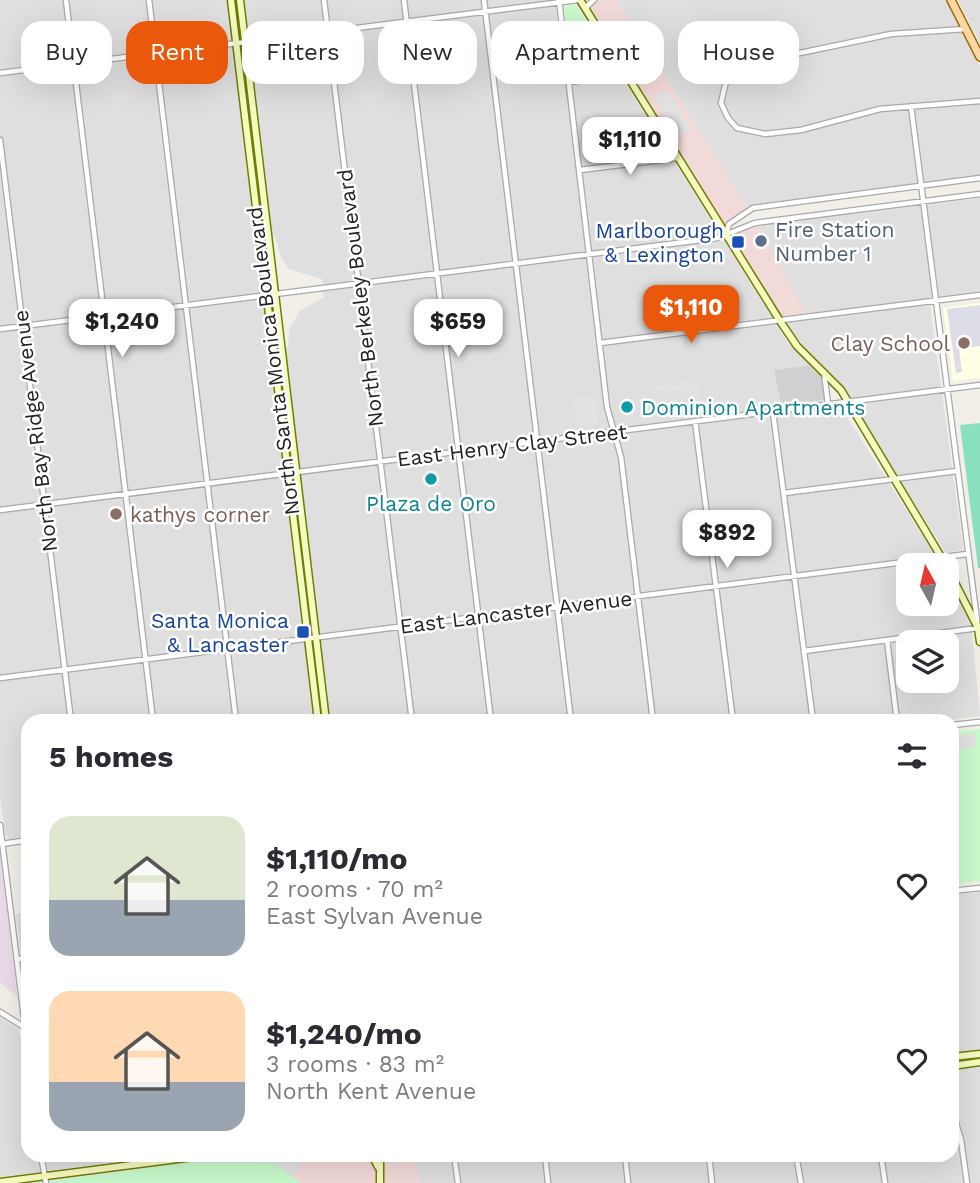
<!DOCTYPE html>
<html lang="en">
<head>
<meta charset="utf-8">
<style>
	:root { --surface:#fff; --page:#f7f7f7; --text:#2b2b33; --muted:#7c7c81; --accent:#ea580c }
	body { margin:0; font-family:"Work Sans",sans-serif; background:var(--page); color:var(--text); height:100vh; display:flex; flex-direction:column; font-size:26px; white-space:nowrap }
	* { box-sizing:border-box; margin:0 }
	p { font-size:23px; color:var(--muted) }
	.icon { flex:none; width:38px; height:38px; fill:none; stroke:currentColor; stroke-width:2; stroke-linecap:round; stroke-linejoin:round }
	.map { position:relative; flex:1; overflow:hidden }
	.panel { position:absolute; left:21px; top:714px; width:938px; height:448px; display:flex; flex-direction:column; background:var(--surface); border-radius:21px; box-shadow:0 7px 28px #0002 }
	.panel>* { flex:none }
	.guide { position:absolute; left:21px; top:21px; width:938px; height:63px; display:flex; gap:14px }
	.needle { width:46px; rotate:352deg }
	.fabs { position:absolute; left:896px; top:553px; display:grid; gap:14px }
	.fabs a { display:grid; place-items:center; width:63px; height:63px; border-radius:14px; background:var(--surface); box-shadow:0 7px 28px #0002; font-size:35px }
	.price { position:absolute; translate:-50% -60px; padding:0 16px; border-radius:14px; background:#fff; color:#222; font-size:23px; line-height:46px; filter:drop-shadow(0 2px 4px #0008) }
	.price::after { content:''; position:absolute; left:50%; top:42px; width:21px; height:16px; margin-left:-10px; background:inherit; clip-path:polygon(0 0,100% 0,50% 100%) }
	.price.active { background:var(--accent); color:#fff }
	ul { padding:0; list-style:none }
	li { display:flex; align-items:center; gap:21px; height:175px; padding:0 28px }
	li span { display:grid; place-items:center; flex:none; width:196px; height:140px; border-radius:21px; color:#555 }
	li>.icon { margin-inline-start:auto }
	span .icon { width:84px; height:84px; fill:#fffc; stroke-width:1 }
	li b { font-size:30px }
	h2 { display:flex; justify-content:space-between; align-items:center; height:84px; padding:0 28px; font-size:30px }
	.pill { padding:0 24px; border-radius:21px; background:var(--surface); box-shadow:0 7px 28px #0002; font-size:24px; line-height:63px }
	.pill.active { background:var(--accent); color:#fff }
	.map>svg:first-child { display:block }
	.residential { fill:#e0dfdf; fill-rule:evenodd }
	.commercial { fill:#f2dad9 }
	.industrial { fill:#ebdbe8 }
	.education { fill:#ffffe5 }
	.religious { fill:#d0d0d0 }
	.park { fill:#c8facc }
	.pitch { fill:#88e0be }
	.parking { fill:#e2e2e2 }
	.plaza { fill:#dddde8 }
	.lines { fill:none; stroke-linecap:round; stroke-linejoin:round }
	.street-casing { stroke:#a9a9a9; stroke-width:7 }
	.secondary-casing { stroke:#707d05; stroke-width:9 }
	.primary-casing { stroke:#a06b00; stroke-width:10 }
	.street { stroke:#fff; stroke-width:4.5 }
	.secondary { stroke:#f7fabf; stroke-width:6 }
	.primary { stroke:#fcd6a4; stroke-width:7 }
	.service-dot { fill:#5c6f8a; stroke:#fff; stroke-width:2.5 }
	.transit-dot { fill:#1a4fb4; stroke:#fff; stroke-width:2.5 }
	.education-dot { fill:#8d6e63; stroke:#fff; stroke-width:2.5 }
	.culture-dot { fill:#0f9aa8; stroke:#fff; stroke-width:2.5 }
	.labels { text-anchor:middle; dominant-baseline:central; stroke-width:5; stroke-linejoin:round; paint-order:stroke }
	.service-label { font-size:21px; fill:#4e5e75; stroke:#fff; text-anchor:start }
	.transit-label { font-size:21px; fill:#164399; stroke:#fff; text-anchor:end }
	.street-label { font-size:21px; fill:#222; stroke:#fff }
	.education-label { font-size:21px; fill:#785e54; stroke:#fff; text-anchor:end }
	.culture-label { font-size:21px; fill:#0d838f; stroke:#fff; text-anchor:start }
</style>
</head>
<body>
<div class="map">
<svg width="980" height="1183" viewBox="0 0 980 1183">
	<rect width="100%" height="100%" fill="#f2efe9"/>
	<path class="residential" d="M0,0H228L315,721H28V836L8,839L5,834L0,796Z
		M243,0H555L565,85L623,79L786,340L809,365L774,370L781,405L825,400L826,409H842L940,563L908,565V604H947V576L971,621L980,716L942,721H330L284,348L288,347L289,330L300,311L324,297L322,279L289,269L281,257L275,237H271ZM908,642H947V681H908Z
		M617,0H946L980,67V176L747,207Z
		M958,0H980V44Z
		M980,198V291L929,298L963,547L962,550L946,553L838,380L780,321L756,227Z
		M980,892V1051L952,1055V895Z
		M28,912V993L25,990L16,914Z
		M0,1017L18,1029L24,1050H28V1155H171L0,1177Z
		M980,1064V1183H419L416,1155H952V1068Z"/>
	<path class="commercial" d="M580,0H617L747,207L749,210L729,224L726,233L755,223L809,317L780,321Z
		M263,1155H416L419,1183H301Z"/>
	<path class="industrial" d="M0,854L17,996L0,983Z"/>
	<path class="education" d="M980,303V378L953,381L943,308Z"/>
	<path class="religious" d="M809,365L822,378L825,400L781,405L774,370Z"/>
	<path class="park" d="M576,5L617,70L572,75L564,6Z
		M980,729V881L952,884V732Z
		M242,1155H262L301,1183H34Z"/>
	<path class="pitch" d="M980,423V568H978L960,425Z"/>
	<path class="parking" d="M667,89L691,130L678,137L654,97Z
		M698,381L702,406L691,408L688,389L656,393L655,386Z
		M592,396L596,399L599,423L576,426L573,399Z
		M975,733L977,747L952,750V736Z
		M273,1155H339V1156L304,1160L291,1176L276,1165Z"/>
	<path class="plaza" d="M980,305V346L959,349L962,372L956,373L947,309Z"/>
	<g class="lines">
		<defs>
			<path id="street" d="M66,0L153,721
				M149,0L236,721
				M324,0L412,721
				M404,0L491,721
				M484,0L571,721
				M559,0L607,407L621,457L653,721
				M587,11V6L594,0
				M965,29L891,34L776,58L744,61L727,77L721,103L728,118L737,128L765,134L801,130L880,109L980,101
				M0,73L578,0
				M569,82L625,75
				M0,140L71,721
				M580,170L677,158
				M726,233L729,224L753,208L980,178
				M0,329L717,238L755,223L980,194
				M600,343L980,295
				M824,372L828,404
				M773,412L813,721
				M695,421L733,721
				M784,493L957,471
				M0,510L980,385
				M887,640L897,721
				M804,651L978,628L911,106
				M0,678L967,554
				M952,725L980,722
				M0,825L28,1050
				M2,844L28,840
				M952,891L980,888
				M18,959L28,958
				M0,1012L24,1027
				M952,1110L961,1140L967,1183
				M41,1155L46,1183
				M454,1155L458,1183
				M545,1155L548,1183
				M625,1155L628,1183
				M709,1155L712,1183
				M796,1155L801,1183
				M881,1155L885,1183"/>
			<path id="secondary" d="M231,0L318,721
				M240,0L326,721
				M580,0L780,321L797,346L841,390L946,565
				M947,567L978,628L980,642
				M952,1057L980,1054
				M952,1066L980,1062
				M372,1155L378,1167
				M380,1155V1183
				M0,1182L209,1155"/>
			<path id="primary" d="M951,0L980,57"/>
		</defs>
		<use href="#street" class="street-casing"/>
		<use href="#secondary" class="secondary-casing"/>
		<use href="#primary" class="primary-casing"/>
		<use href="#street" class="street"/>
		<use href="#secondary" class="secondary"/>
		<use href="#primary" class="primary"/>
	</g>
	<circle class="service-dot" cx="761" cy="241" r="7"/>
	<g class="transit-dot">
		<rect x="731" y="235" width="14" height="14" rx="3.5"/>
		<rect x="296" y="625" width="14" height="14" rx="3.5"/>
	</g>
	<g class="education-dot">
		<circle cx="964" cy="343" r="7"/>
		<circle cx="116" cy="514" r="7"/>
	</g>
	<g class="culture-dot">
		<circle cx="627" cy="407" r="7"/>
		<circle cx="431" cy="479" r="7"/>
	</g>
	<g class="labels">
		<g class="service-label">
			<text x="775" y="229">Fire Station<tspan x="775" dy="24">Number 1</tspan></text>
		</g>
		<g class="transit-label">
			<text x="724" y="230">Marlborough<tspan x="724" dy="24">&amp; Lexington</tspan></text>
			<text x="289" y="620">Santa Monica<tspan x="289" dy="24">&amp; Lancaster</tspan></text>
		</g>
		<g class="street-label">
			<text transform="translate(360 298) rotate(-97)">North Berkeley Boulevard</text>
			<text transform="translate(273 361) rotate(-97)">North Santa Monica Boulevard</text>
			<text transform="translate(35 431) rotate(-97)">North Bay Ridge Avenue</text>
			<text transform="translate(512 445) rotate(-7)">East Henry Clay Street</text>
			<text transform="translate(516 612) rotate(-7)">East Lancaster Avenue</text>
		</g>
		<g class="education-label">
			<text x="950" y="343">Clay School</text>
			<text x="130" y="514" text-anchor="start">kathys corner</text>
		</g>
		<g class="culture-label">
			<text x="641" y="407">Dominion Apartments</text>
			<text x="431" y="503" text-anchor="middle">Plaza de Oro</text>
		</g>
	</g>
</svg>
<div class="fabs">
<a><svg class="needle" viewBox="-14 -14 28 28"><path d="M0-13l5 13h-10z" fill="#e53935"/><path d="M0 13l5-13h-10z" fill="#7c7c81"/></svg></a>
<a><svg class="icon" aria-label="layers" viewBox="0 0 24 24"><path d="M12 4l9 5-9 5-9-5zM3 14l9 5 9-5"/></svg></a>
</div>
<b class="price" style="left:630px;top:177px">$1,110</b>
<b class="price active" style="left:691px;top:345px">$1,110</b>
<b class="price" style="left:122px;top:359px">$1,240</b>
<b class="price" style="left:458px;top:359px">$659</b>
<b class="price" style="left:727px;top:570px">$892</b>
<div class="guide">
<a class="pill">Buy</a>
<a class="pill active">Rent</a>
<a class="pill">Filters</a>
<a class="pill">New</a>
<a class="pill">Apartment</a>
<a class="pill">House</a>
</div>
<section class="panel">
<h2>5 homes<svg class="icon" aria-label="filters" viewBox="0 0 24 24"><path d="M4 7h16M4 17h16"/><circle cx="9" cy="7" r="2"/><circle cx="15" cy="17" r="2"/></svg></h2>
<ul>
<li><span style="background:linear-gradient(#dfe7d0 60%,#9aa5b1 0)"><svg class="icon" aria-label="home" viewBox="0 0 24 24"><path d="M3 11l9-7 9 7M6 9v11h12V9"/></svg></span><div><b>$1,110/mo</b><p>2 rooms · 70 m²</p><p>East Sylvan Avenue</p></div><svg class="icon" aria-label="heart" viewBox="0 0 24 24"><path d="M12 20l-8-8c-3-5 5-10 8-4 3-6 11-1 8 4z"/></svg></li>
<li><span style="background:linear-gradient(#ffd9b3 65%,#9aa5b1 0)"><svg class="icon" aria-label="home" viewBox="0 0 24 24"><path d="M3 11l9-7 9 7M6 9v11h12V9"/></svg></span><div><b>$1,240/mo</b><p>3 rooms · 83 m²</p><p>North Kent Avenue</p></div><svg class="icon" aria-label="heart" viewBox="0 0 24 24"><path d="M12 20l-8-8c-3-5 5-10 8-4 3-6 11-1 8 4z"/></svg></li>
</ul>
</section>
</div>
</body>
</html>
